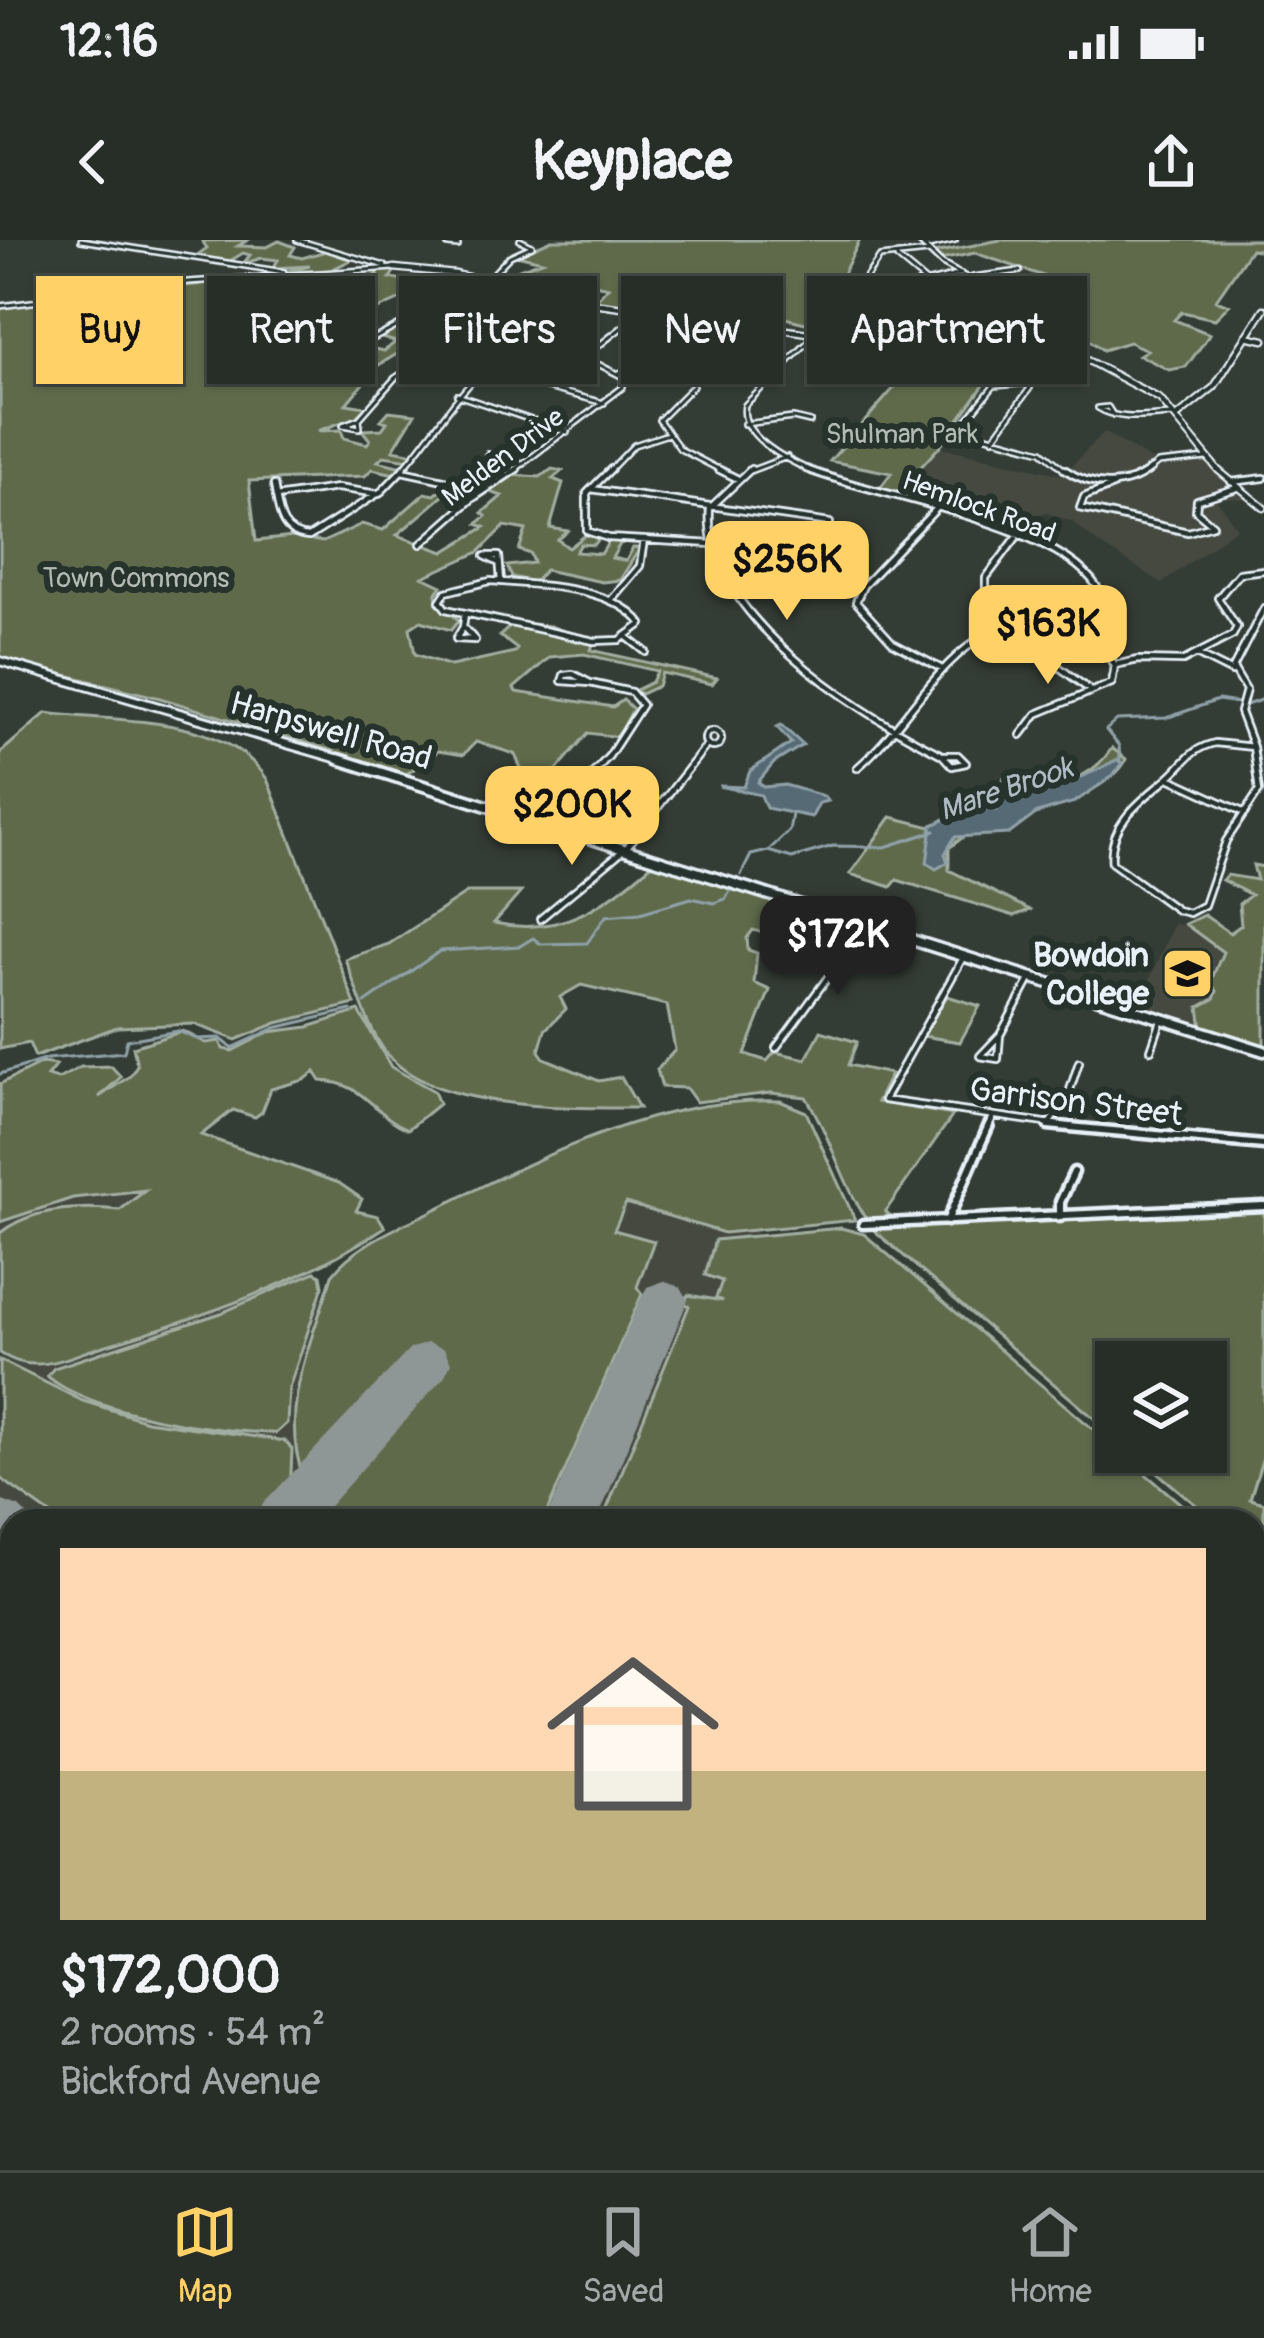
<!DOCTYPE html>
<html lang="en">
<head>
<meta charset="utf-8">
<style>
	:root { --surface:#272e28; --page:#333a34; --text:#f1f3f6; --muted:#a4a8a8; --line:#434a45; --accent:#ffd166 }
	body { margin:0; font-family:Pangolin,sans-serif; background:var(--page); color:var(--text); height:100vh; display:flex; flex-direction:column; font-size:45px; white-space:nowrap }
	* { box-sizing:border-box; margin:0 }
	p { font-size:39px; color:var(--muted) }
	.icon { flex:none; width:66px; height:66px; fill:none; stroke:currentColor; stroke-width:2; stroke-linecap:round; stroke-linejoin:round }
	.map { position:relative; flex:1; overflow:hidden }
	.sheet { position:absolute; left:0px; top:1269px; width:1266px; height:663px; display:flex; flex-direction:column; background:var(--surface); border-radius:36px 36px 0 0; box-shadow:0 3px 9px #0004,0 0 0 3px var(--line) }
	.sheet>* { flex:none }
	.hud { position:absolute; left:36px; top:36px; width:1194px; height:108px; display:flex; gap:24px }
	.fabs { position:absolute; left:1095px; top:1101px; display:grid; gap:24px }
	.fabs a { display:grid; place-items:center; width:132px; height:132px; border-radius:0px; background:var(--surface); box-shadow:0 3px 9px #0004,0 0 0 3px var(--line); font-size:60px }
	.price { position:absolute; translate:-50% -102px; padding:0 27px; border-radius:24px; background:var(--accent); color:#111; font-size:39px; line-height:78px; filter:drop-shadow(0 3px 6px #0008) }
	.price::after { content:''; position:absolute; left:50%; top:72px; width:36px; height:27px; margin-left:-18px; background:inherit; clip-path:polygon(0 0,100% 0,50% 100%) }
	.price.current { background:#222; color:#fff }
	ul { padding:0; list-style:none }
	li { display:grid; align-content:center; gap:24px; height:636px; padding:0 60px }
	li span { display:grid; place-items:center; height:372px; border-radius:0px; color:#555 }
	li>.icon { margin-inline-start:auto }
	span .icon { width:216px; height:216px; fill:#fffc; stroke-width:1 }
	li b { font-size:51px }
	.pill { padding:0 42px; border-radius:0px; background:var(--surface); box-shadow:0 3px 9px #0004,0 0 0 3px var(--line); font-size:42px; line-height:108px }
	.pill.current { background:var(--accent); color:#111 }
	.status { display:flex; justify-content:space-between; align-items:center; height:84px; padding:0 60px; background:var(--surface); direction:ltr }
	.status svg { height:33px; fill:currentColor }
	header { display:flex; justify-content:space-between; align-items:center; height:156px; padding:0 60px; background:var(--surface); font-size:54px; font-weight:800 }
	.tab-bar { display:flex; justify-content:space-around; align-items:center; height:168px; border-top:3px solid var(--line); background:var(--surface); font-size:33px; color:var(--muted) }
	.tab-bar a { display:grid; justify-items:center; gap:6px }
	.tab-bar .current { color:var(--accent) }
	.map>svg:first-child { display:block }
	.built { fill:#45493f }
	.green { fill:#5e6b4c; stroke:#a3aea2; stroke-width:3 }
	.water { fill:#566b74; stroke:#90a1a9; stroke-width:3 }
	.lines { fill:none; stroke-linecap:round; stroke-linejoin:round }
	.stream { stroke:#90a1a9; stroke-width:3 }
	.taxiway { fill:#8e9796; fill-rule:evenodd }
	.runway { fill:#8e9796; fill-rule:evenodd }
	.minor-far2-casing { stroke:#e8f1f8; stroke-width:8 }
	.minor-far1-casing { stroke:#e8f1f8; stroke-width:10 }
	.minor-casing { stroke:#e8f1f8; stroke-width:15 }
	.tertiary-casing { stroke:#e8f1f8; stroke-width:9 }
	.secondary-far1-casing { stroke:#e8f1f8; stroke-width:12 }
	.secondary-casing { stroke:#e8f1f8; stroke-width:15 }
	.minor-far2 { stroke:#26332d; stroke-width:3 }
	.minor-far1 { stroke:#26332d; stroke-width:4.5 }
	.minor { stroke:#26332d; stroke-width:6 }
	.tertiary { stroke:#26332d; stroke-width:4.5 }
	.secondary-far1 { stroke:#26332d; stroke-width:6 }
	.secondary { stroke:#26332d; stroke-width:8 }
	.labels { text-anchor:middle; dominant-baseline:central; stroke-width:12; stroke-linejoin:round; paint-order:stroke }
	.far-park-label { font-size:27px; fill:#b1bbb3; stroke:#26332d }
	.far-street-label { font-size:27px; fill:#e8f1f8; stroke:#26332d }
	.far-water-label { font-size:30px; font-style:italic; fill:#aebbc3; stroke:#26332d }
	.street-label { font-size:33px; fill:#e8f1f8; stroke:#26332d }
	.poi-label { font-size:33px; font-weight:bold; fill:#e8f1f8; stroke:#26332d; text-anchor:end }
</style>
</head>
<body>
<div class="status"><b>12:16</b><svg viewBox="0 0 49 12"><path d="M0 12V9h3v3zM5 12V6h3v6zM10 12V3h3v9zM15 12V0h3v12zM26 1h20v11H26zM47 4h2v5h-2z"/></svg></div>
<header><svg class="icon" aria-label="back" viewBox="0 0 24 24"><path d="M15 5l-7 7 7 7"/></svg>Keyplace<svg class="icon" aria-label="share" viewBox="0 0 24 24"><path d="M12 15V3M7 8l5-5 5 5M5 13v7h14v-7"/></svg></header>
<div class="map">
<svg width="1264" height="1930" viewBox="0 0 1264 1930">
	<rect width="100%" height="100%" fill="#343d35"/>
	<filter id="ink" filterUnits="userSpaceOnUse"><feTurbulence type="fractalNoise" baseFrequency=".00833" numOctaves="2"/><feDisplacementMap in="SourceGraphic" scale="24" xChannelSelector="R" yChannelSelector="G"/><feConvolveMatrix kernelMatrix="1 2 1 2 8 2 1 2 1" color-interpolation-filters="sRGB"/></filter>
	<g filter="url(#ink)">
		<path class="built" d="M1104,192L1153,221L1199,215L1244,259L1215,257L1237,288L1162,343L1099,304L1073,282L1046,273L1024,277L999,271L980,259L917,235L939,207L1063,235Z
			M1174,683L1238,700L1202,788L1138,767Z
			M0,863L525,1178L627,953L758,987L653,1281H12V1920H1254L1264,1737V1930H0Z"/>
		<path class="green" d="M248,0L238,6L267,7L279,1L295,7L290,15L302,18L326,11L351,20L335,28L342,31H288L310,26L273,28L278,20L261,18L243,24L250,15L243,13L230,21L196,16L207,8L202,1Z
			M552,0H860L835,50L825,55L819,82L809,84L749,69L738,82L707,78L718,66L636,55L625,64L595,61L608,47L522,28L542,21L517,15Z
			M1000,0H1264V11L1251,9L1216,60L1229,65L1215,79L1182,72L1174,80L1210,94L1186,127L1169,130L1139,115L1147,110L1129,102L1103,110L1037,63L1038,55L1086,50L1077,36L1046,37L975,13L940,20L934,13Z
			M395,30L390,38L435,44L344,84L340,95L316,91L310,97L353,107C336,119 313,105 295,119C329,130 338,124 364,107L384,111L396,102L378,97L404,82L425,87L487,56L536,69L523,78C459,61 410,111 355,138L365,141L346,164L366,167L356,177L318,191L341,190L344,198L367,204L370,200L362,190L382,189L387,182L381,180L389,171L415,174L393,210L414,214L409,220L384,216L378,221L402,227L395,234L372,229L365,236L249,241L256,301L293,297L323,302L362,284L383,290L425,253L435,255L450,242L457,244L397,295L444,312L485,287L477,284L486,276L482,273L502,256L487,251L511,235L540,237L552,229L562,231L553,239L563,243L550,288L568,291L558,300L569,308L587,294L599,299L594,305L581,304L576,312L601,314L610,300L629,301L620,304L612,318L626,321L633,308H640L620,340L602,342L545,330L534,342L512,337L507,326L534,323L531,314L519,310L526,290L505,286L479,312L423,337L442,346L436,354L437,363L459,380L451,390L421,381L410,388L415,414L451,426L515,412L517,409L500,396L514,382L550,386L594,402L591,410L717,438L712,444L662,433L658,446L641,454L634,451L652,442L657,431L584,414L550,417L514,448L516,452L613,467L623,460L633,469L618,497L588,493L550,538L521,529L515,514L476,502L463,515L438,511L407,534L160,458L0,419V67L245,39L246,48L295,47L302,36L324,35L315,43L350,45L337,35L362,39L378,35L376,31Z
			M920,91L934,106L1003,119L939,207L898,252L880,248L891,233L830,221L908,132L893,114L927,110L914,96L903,92Z
			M46,473C115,483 223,472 267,539L355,764L277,783L236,800L194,784L117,787L35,817L29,803L0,809V513Z
			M1112,508L1126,519C1115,552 1016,580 980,594H967L949,608V630L1030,670L1014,676L897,640L891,647L850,634L891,577L931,587L963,568L994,567L1001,554L999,543L1010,537C1051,549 1087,545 1112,508Z
			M657,620L784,660L780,675L798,680L791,701L753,690L747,698L748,710L757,713L754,743L770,750L745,814L767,821L775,812L806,819L821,791L857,802L848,825L891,834L877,862L953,875L885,972L904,984L1264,968V1214L1250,1259L1264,1263V1323L1254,1315V1281H1215L1133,1212H1206V1122H1116V1197L877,993C845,956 833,899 806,857L771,853L696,862L686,848L662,847L657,830L675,810L667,765L581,745L560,757L566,769L545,790L539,811L544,818L599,841L621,837L639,868C571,868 434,871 387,814C367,789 357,748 345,719L389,704L468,652H521L494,683C565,698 606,663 657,620Z
			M1253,625L1264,627V807L1202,788L1199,767L1214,759L1217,751L1210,743L1223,712L1185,684L1204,675L1230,693L1241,685L1239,664L1251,655L1222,640L1227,635L1257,640Z
			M947,756L980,766L960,802L923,796Z
			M359,771L391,827L434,851L439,864L408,889C373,875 365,842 321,841L315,832L304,840L271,849L262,872L255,877L233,870L201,895L339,943L362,959L356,971L378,976L385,987C299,1045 195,1079 97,1108C77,1114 55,1125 34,1124C21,1124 12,1120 0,1113V993C33,967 80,966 120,970L146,950L73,958L0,982V844L42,823L56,825L47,836L58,839L81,827L111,826L121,837L99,857L130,836L137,825L133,807L183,791L206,803L220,801L223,809L232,811L269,792L308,787Z
			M780,861L806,872L855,980L724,993L626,963L614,990L654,1001L637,1047L642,1054L543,1281H298L436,1128L418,1117L308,1236H303C278,1167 313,1100 332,1035C355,1004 398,988 432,971C539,918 657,856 780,861Z
			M841,988L864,994L1201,1281H602L689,1066L684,1063L688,1055L723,1061L716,1058L722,1041L705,1035L715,1000Z
			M315,1032L321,1035L323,1046L289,1148L287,1183L276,1193C219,1193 89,1173 47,1136L54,1128L221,1073Z
			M0,1120L83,1161L147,1181L285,1201L292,1209L290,1256L267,1281H60L0,1238Z
			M1254,1325L1264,1333V1930H855L860,1920H1254Z
			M0,1334L12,1343V1555L0,1567Z
			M0,1755L12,1765V1920H187L198,1930H0Z
			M356,1920H736L734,1930H368Z"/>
		<path class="water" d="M781,485L803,505L774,523L758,542L764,547L785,545L824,556L828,561L819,563L812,577L766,568L761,555L719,546L744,547L750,531L791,503L777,487Z
			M1117,520L1122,523L1113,536L1075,562L1037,573L1009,594L955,597L945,614L948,622L936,629L927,623L932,585L972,568L997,570L1007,548L1004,538C1060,548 1067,545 1117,520Z"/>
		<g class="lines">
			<path class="stream" d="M1246,465L1264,459
				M1120,520L1119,506L1106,490L1117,480L1166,478L1218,460L1238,463
				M769,610L789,591L792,574
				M741,635L751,615L768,611L792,618L833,606L885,607L935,591
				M365,763L440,711L520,706L533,698L541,704L587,703L606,676L640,673L691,658L714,663L725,659L731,649
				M0,834L47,819L124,812L127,800L178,791L197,799L220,798L232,808L275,788L351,770"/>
			<path class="taxiway" d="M12,1564C12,1581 18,1601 0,1608C0,1591 0,1571 12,1564Z
				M0,1667L12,1675L10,1708L0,1702Z
				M248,1920H276L280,1930H252Z
				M770,1920H800L795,1930H766Z"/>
			<path class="runway" d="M664,1041L681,1047L688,1060L597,1281H545L640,1060L647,1047Z
				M427,1103L444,1109L451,1123L444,1137L316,1281H256L263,1264L410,1109Z
				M0,1260L19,1267L33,1281H12V1317L0,1312Z
				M0,1655L12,1660V1728L0,1723Z
				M236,1920H311L315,1930H240Z"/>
			<defs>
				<path id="minor-far2" d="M81,0L284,32
					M297,0L385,26
					M520,0L532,6
					M917,0L942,24L997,54L1056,102
					M457,1L458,6L448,5Z
					M924,7L955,0
					M929,12L880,17L848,63L882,70L902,49L961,34
					M897,18L926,42
					M973,37L1020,31
					M950,39L980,56
					M933,43L961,60
					M918,44L950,62L997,54
					M1005,61L1079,50L1080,45
					M0,66L188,42L394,28
					M512,84L542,102L592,111
					M917,89L925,102
					M360,106L489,38L510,16L532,6
					M735,116L786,125
					M485,128L518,132L543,147L604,163
					M619,133L659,119L673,99
					M1032,143L994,146L965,182V190L1042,211L1067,232
					M693,146L659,180L680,209L724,232
					M457,155L567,192
					M1113,175L1108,167L1098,168C1120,182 1148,176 1173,175
					M359,179L395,138L458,96L518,82L557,58
					M359,179L360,188L343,185Z
					M744,184L793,178L810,182
					M993,199L1030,148L1036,126L1079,114
					M488,214L524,224
					M400,232C432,196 450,162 485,128L487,121L478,111L449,102
					M512,232L623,147V137L596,123L592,111L645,69
					M608,232L634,205L668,194
					M747,232L787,217
					M814,232C788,221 738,196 745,165L816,94
					M1147,232L1158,223L1207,218"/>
				<path id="minor-far1" d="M611,229L587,253V291L608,298L782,308L806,315L811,323
					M718,229L738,239
					M751,229L710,268C701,375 860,473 942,515
					M806,229C877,257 1059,284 1097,347L1094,395L1115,425
					M1064,229C1092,248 1124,250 1151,229
					M402,231L485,249
					M1231,242L1264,238
					M274,245C279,270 279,295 309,297L382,251L403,229
					M1113,246L1084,257L1080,268L1188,292L1213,285L1196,271L1197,260L1237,248
					M591,249L830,283
					M276,257L337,248L379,254
					M938,267L863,346L856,362L893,403L942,429
					M1016,298L986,338V369L997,389L1035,409L1091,451
					M421,304L472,259L517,229
					M499,323L485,316H499L501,342
					M490,341C535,345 612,345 642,384L620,400L594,401L446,369L440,361L446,352Z
					M610,361L640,326L644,300
					M463,387L475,400L456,399Z
					M463,387L465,373
					M627,397L646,412
					M1198,415L1232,432
					M1115,425L1138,420L1183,421L1233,395L1237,387L1218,358L1239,333L1264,330
					M573,434L590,443L562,441L564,435Z
					M705 499a8 8 0 1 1 16 0a8 8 0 1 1-16 0Z
					M1021,495L1037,474L1112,443L1115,425
					M1215,503L1253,507L1259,551L1226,601L1204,665L1189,673L1177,670L1112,623C1107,584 1143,559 1169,537C1187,521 1190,509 1215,503Z
					M1253,507L1240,472L1246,450L1233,428L1264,368
					M942,515H958L966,523L952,526Z
					M857,528C908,485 934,419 996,389
					M1169,538L1245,573
					M548,582L609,516L642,465L631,452L590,443
					M540,679L627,607L706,506
					M964,716L884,860L1080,888
					M1000,795L998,819L980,816Z
					M1000,795L1032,736
					M776,808L866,685
					M1151,810L1162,778
					M1048,885L1067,859L1079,822
					M988,888L993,877"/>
				<path id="minor" d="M1048,885L1264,905
					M1060,977V962L1074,932
					M947,981L989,885
					M863,984L1264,966"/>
				<path id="tertiary" d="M394,28L455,34L557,58L823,95L949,88L1051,101L1160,159L1218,230L1264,268
					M1246,96L1264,100
					M1178,176L1214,147L1264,69"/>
				<path id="secondary-far1" d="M0,421L349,522"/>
				<path id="secondary" d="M338,519L1264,811"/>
			</defs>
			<use href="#minor-far2" class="minor-far2-casing"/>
			<use href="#minor-far1" class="minor-far1-casing"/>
			<use href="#minor" class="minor-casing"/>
			<use href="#tertiary" class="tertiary-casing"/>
			<use href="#secondary-far1" class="secondary-far1-casing"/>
			<use href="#secondary" class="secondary-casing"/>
			<use href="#minor-far2" class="minor-far2"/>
			<use href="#minor-far1" class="minor-far1"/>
			<use href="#minor" class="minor"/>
			<use href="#tertiary" class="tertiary"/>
			<use href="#secondary-far1" class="secondary-far1"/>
			<use href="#secondary" class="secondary"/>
		</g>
	</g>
	<defs>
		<symbol id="university-square" viewBox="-11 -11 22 22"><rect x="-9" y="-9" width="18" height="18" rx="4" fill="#ffd166" stroke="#26332d"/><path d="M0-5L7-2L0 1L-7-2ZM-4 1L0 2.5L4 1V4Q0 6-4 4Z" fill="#111"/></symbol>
	</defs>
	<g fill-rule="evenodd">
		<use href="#university-square" x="1158" y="704" width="59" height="59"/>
	</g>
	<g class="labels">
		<g class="far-park-label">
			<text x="902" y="194">Shulman Park</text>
			<text x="136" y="338">Town Commons</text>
		</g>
		<g class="far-street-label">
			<text transform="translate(503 217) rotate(-37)">Melden Drive</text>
			<text transform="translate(979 267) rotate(20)">Hemlock Road</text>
		</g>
		<g class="far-water-label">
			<text transform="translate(1006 549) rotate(-19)">Mare Brook</text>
		</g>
		<g class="street-label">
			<text transform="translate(331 491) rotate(16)">Harpswell Road</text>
			<text transform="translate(1076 862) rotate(7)">Garrison Street</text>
		</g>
		<g class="poi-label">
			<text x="1149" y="715">Bowdoin<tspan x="1149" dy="38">College</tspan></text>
		</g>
	</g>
</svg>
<div class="fabs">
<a><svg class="icon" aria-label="layers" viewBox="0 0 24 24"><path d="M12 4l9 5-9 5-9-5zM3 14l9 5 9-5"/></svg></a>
</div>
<b class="price" style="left:787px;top:383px">$256K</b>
<b class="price" style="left:1048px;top:447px">$163K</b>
<b class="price" style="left:572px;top:628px">$200K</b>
<b class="price current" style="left:838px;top:758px">$172K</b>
<div class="hud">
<a class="pill current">Buy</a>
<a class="pill">Rent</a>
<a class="pill">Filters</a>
<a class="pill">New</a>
<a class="pill">Apartment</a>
</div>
<section class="sheet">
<ul>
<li><span style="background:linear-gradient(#ffd9b3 60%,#c2b280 0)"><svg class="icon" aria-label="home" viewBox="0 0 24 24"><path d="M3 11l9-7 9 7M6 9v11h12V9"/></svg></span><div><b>$172,000</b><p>2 rooms · 54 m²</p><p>Bickford Avenue</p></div></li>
</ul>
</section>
</div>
<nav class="tab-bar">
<a class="current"><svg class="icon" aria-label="map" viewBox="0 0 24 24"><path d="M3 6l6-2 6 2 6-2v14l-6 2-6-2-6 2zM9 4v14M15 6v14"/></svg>Map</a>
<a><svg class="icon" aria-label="saved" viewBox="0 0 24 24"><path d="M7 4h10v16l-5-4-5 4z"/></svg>Saved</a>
<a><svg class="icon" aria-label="home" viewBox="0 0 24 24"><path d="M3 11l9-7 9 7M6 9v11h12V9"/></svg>Home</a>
</nav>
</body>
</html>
